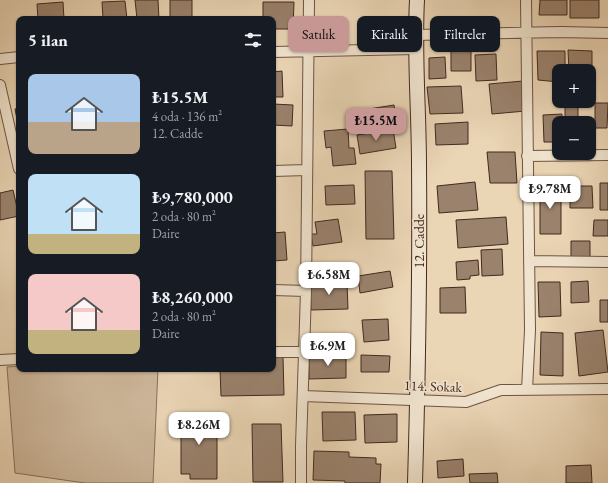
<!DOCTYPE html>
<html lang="tr">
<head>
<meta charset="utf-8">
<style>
	:root { --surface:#171b24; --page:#242831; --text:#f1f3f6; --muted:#9ea1a6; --accent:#c59692 }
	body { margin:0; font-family:"EB Garamond",serif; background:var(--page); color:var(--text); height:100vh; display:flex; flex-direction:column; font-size:15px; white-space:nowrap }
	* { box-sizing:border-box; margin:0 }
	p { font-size:13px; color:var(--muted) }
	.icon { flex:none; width:22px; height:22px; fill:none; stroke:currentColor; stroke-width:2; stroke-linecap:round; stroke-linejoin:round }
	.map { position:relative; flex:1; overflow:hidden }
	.drawer { position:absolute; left:16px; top:16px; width:260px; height:356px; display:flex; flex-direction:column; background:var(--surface); border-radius:8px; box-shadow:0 1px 3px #0004 }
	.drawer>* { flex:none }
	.banner { position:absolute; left:288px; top:16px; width:260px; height:36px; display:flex; gap:8px }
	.buttons { position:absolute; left:552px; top:64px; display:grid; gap:8px }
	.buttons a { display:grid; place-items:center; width:44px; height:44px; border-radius:8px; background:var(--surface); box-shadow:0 1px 3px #0004; font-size:20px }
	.price { position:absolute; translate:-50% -34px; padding:0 9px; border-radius:8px; background:#fff; color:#222; font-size:13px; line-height:26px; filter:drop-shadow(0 1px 2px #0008) }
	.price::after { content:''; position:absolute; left:50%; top:24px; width:12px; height:9px; margin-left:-6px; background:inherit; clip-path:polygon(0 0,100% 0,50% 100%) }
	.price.selected { background:var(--accent); color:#111 }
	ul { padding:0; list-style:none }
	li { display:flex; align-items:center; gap:12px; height:100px; padding:0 12px }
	li span { display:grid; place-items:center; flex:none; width:112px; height:80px; border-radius:8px; color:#555 }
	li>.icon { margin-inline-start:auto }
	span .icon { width:48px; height:48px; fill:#fffc; stroke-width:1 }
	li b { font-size:17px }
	h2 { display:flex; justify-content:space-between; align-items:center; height:48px; padding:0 12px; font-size:17px }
	.pill { padding:0 14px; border-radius:8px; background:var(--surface); box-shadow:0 1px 3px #0004; font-size:14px; line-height:36px }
	.pill.selected { background:var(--accent); color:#111 }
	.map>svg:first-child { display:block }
	.green { fill:#ceb89c; stroke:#88705e }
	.building { fill:#9a826d; stroke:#43291f }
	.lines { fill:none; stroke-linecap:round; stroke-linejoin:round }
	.street-casing { stroke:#6d5444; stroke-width:12 }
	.secondary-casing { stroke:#43291f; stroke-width:16 }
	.street { stroke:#f1e4cf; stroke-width:10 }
	.secondary { stroke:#f1e4cf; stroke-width:14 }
	.labels { text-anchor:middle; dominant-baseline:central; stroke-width:3.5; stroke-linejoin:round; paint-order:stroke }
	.street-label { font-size:14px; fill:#43291f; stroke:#f1e4cf }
</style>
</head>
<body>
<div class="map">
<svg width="608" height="483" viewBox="0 0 608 483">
	<rect width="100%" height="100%" fill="#ead5b5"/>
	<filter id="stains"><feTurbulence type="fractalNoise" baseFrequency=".005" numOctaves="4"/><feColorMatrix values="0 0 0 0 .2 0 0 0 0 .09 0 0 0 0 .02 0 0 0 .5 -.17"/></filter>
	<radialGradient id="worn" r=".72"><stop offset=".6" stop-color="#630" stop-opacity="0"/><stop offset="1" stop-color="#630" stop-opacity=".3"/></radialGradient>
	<path class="green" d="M19,366V369H158L153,483H85L15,473L7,367Z"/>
	<path class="building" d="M135,0H158L159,19H137Z
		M170,0H192V19H170Z
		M540,0H567V15H539Z
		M570,0H599V18H570Z
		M125,1L127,19H103L102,2Z
		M63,2L64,19H38L37,4Z
		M263,2H294L293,29H273V19H263Z
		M568,50L592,51V88H589V71H569Z
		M451,51H471V71H451Z
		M537,51H565V71H559V82L538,80Z
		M496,54L497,80L476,81L475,55Z
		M445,57L446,78L429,79V58Z
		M282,71L283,97H273V72Z
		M523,81L526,111L492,114L489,84Z
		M461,86L463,113L430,114L427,87Z
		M565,101L578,102V123H565Z
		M595,103H608L607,128H595Z
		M273,104L293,105L292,126L273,125Z
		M394,105L397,124L372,128L369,109Z
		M19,108V130L15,109Z
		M562,114V123H559V142H544L543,115Z
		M468,122V144L436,145L435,124Z
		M348,129L349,148H354L356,164L333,166L331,147L326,148L324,131Z
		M393,129L396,148L360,154L357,135Z
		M487,152H515L517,183H490Z
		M365,171H392L394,239H366Z
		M475,182L478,210L439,213L437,186Z
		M600,183H608V210H600Z
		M354,185L355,204L326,205L325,186Z
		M570,186H592L593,208H570Z
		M540,187H561V234H540Z
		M13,190L19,216L0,220V193Z
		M506,217L508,244L458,248L456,220Z
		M338,219L342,242L313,246L311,234H317L315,222Z
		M594,220H608V236H593Z
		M285,232L287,260L273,261V233Z
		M571,241H590V257H571Z
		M502,249L503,275L482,276L481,250Z
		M478,260L479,275L470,276V279L457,280L456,262Z
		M390,271L393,287L360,293L358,276Z
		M588,281L589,302L571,303V282Z
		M538,282H560L561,316L539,317Z
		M347,283L348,309L311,310L310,284Z
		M465,287L466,313H440V288Z
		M600,300H608V322H600Z
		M388,319L389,340L364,342L362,320Z
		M603,330L608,372L579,376L575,333Z
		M541,332L563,333V376L540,375Z
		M346,355V378L309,379V356Z
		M361,355L390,356L389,372H361Z
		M283,357L284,395L221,396L220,369H273V358Z
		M322,412H355L356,440L323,441Z
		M397,414V442L365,443L364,415Z
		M181,415H217V479H190V474H181Z
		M252,424H281L283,482H253Z
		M314,451L349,452V457L376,458V464H381L380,483H345V481L313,480Z
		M463,459L464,476L438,478L437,461Z
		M591,465L592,483H566V466Z
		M497,473L498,483H470L469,474Z"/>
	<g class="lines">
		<defs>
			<path id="street" d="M526,0L530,330L527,390
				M415,35L561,32L608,33
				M273,52L416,49
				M0,59L19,57
				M0,85L19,169
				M527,156L608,155
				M273,171L307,170
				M529,261L608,262
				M273,290L306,291
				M273,352H305
				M0,360L19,359
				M303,396L466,402L501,390L608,389
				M301,483V446L306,291L309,0"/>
			<path id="secondary" d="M415,483C418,377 420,272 419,166C419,111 414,55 417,0"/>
		</defs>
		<use href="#street" class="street-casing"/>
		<use href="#secondary" class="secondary-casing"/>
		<use href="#street" class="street"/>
		<use href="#secondary" class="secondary"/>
	</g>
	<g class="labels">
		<g class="street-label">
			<text transform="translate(419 241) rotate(-90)">12. Cadde</text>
			<text transform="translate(433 386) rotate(2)">114. Sokak</text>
		</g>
	</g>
	<rect width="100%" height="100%" filter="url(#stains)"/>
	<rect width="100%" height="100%" fill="url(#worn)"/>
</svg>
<div class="buttons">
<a>+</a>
<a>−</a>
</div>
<b class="price selected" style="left:376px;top:142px">₺15.5M</b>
<b class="price" style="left:550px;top:210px">₺9.78M</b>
<b class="price" style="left:329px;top:296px">₺6.58M</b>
<b class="price" style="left:328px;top:367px">₺6.9M</b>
<b class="price" style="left:199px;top:446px">₺8.26M</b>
<div class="banner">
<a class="pill selected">Satılık</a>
<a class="pill">Kiralık</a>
<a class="pill">Filtreler</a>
</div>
<section class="drawer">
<h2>5 ilan<svg class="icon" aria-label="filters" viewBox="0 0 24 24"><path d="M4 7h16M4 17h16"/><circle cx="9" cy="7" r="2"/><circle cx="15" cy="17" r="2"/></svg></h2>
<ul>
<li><span style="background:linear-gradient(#a9c7e8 60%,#b9a48a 0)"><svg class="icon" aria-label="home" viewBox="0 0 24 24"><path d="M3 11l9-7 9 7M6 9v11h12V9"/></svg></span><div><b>₺15.5M</b><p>4 oda · 136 m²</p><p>12. Cadde</p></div></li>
<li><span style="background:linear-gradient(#bfe0f5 75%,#c2b280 0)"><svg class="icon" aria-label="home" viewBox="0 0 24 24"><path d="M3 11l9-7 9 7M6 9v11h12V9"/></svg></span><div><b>₺9,780,000</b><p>2 oda · 80 m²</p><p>Daire</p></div></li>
<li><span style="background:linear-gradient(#f6c9c9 70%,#c2b280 0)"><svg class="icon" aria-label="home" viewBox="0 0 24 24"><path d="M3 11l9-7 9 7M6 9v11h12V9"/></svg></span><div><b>₺8,260,000</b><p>2 oda · 80 m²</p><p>Daire</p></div></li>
</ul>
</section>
</div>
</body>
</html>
